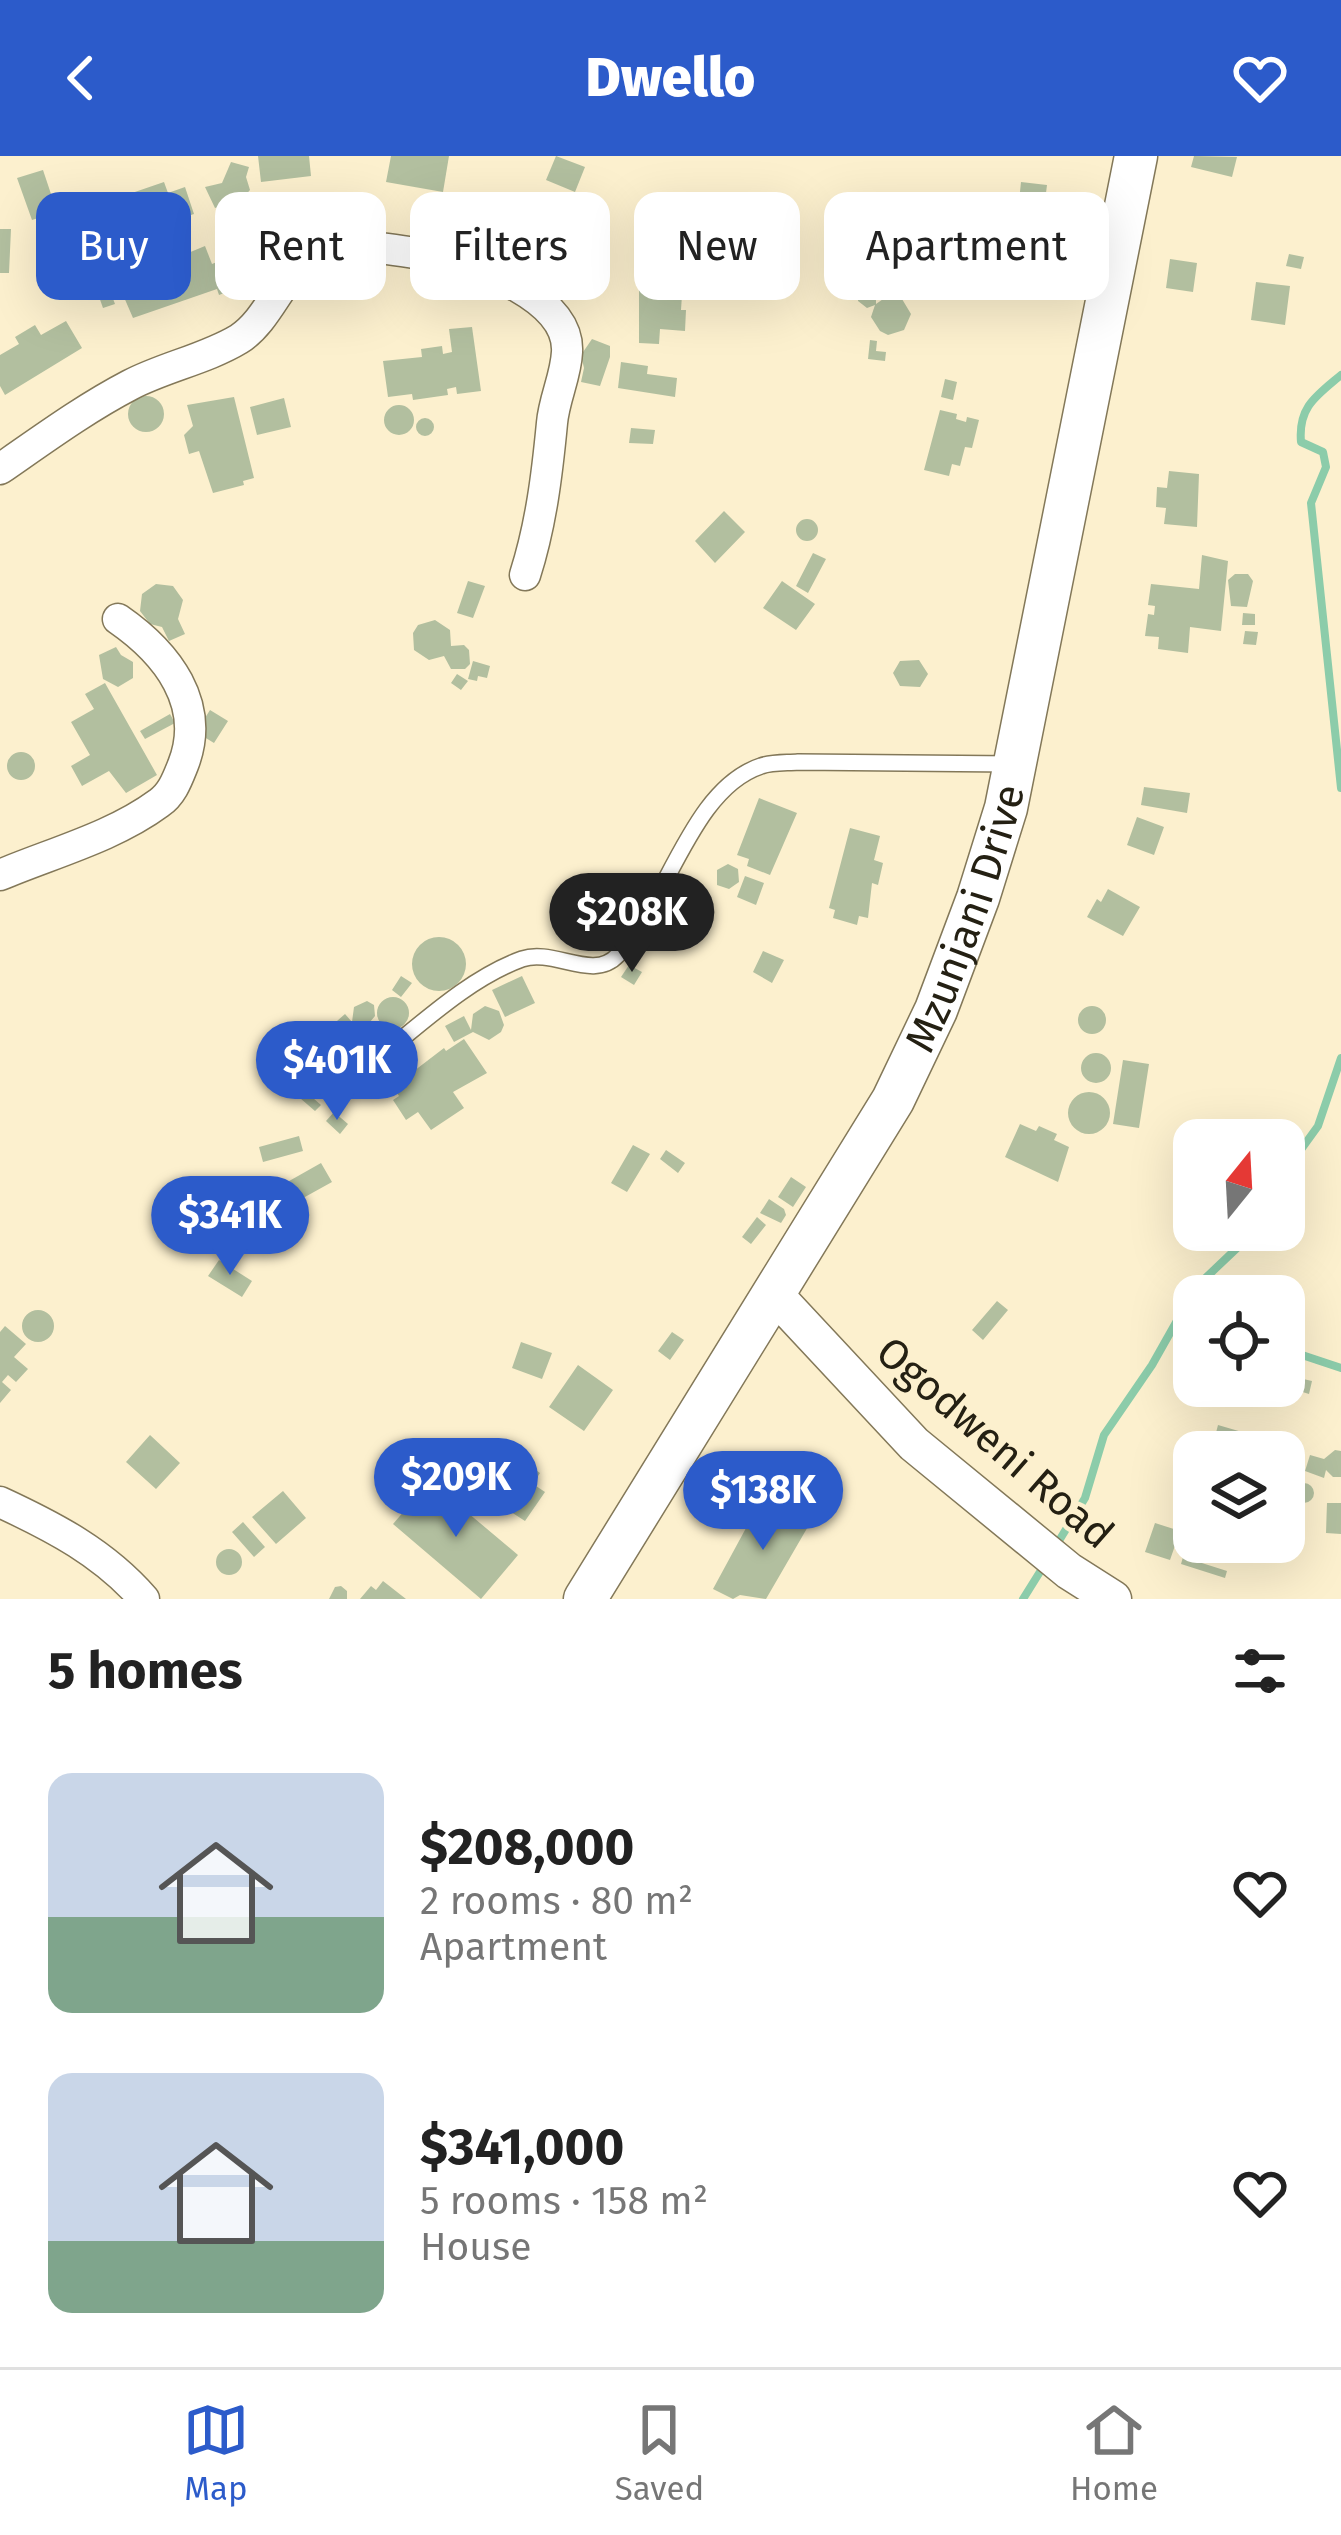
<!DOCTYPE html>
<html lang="en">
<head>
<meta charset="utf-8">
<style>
	:root { --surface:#fff; --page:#f2f2f2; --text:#222; --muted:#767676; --line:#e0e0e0; --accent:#2c5bca }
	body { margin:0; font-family:"Fira Sans",sans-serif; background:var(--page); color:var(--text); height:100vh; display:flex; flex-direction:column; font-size:45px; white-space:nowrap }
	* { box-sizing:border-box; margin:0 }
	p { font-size:39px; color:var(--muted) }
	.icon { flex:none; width:66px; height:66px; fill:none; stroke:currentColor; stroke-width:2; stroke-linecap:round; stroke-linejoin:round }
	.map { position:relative; height:1443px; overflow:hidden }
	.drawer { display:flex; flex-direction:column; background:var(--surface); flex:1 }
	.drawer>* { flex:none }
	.banner { position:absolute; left:36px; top:36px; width:1269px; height:108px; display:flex; gap:24px }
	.needle { width:78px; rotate:18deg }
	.controls { position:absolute; left:1173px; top:963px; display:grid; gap:24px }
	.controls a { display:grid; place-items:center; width:132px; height:132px; border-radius:24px; background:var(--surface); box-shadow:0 12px 48px #0002; font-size:60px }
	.price { position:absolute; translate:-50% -102px; padding:0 27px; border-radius:42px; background:var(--accent); color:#fff; font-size:39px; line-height:78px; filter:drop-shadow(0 3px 6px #0008) }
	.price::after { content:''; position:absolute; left:50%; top:72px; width:36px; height:27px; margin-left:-18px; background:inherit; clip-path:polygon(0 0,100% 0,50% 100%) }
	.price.selected { background:#222; color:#fff }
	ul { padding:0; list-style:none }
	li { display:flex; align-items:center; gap:36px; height:300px; padding:0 48px }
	li span { display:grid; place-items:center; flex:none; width:336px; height:240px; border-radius:24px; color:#555 }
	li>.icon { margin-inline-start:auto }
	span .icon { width:144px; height:144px; fill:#fffc; stroke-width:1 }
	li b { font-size:51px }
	h2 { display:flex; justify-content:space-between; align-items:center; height:144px; padding:0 48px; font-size:51px }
	.tag { padding:0 42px; border-radius:24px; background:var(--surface); box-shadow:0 12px 48px #0002; font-size:42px; line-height:108px }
	.tag.selected { background:var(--accent); color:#fff }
	header { display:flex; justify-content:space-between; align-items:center; height:156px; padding:0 48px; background:var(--accent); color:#fff; font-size:54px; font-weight:800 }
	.tabs { display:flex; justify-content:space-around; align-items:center; height:168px; border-top:3px solid var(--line); background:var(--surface); font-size:33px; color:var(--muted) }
	.tabs a { display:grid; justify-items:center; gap:6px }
	.tabs .selected { color:var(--accent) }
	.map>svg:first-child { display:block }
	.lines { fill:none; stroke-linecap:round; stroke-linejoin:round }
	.stream { stroke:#8cccaa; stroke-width:8 }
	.building { fill:#b2bf9f }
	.service-casing { stroke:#837859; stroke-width:18 }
	.minor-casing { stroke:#837859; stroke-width:33 }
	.tertiary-casing { stroke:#837859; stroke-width:39 }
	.secondary-casing { stroke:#837859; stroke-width:45 }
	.service { stroke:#fff; stroke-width:15 }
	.minor { stroke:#fff; stroke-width:30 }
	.tertiary { stroke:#fff; stroke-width:36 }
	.secondary { stroke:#fff; stroke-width:42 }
	.labels { text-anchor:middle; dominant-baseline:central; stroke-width:9; stroke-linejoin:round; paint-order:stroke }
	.street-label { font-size:42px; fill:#242013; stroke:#fcf0ce }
</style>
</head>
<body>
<header><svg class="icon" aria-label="back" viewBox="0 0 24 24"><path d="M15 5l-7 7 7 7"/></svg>Dwello<svg class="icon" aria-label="heart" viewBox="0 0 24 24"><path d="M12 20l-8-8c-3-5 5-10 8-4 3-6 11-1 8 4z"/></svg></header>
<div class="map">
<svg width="1341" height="1443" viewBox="0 0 1341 1443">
	<rect width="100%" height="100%" fill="#fcf0ce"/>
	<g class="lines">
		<path class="stream" d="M1341,219C1316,240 1298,251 1301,286L1323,296L1326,311L1311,347L1341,632
			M1284,1043L1292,1006L1318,970L1341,902
			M1172,1175L1194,1178
			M1284,1193L1341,1212
			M1054,1393L1085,1342L1104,1279L1152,1209L1196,1131L1256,1074
			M1023,1443L1043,1411"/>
	</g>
	<path class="building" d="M258,0H309L311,20L261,26Z
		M391,0H449L443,36L386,26Z
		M556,0L585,11L575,36L546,24Z
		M1194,0L1237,1L1232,21L1191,11Z
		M231,6L249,11L246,21L250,34L239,46L226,42L225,49L215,52L205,31L222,27Z
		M43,14L57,56L32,64L17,22Z
		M164,26L168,37L185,31L194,58L163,68L166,75L153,79L150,73L121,83L112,57L133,49L129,38Z
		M1021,26L1047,29L1045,45L1057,46L1048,88L1015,84Z
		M937,56L969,69L952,109L920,96L904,99L896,88L902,74L909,72L922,78L924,85Z
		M0,73H11L9,117H0Z
		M205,90L212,108L234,99L245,129L219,139L217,133L133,162L120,132L179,107L176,102Z
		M106,97H117V115H106Z
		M884,97L903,105L887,138L869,129Z
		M1289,98L1304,101L1301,113L1286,110Z
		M98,103L115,148L103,152L87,107Z
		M1170,103L1197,107L1193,136L1166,132Z
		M639,111L676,113L674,139H682L681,154H686L685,175L660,173L659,188L639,187Z
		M1256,126L1290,130L1285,169L1251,164Z
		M867,133L876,140V148L886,141L902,143L911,158L904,174L888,179L880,175L871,161L875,149L867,152L858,145V139Z
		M66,165L82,192L5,239L0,230V199L19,188L15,181L35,169L41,179Z
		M472,171L481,235L457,238L456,231L447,233L448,239L413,244L412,238L388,241L383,205L422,201L421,193L442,190L443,198L452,196L449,173Z
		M592,183L610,190V201L600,230L581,226L584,212L581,199Z
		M870,184L877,185L876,195L886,196L885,205L868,203Z
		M621,206L648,210L647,218L677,222L675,241L618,232Z
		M945,223L957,226L953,244L941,241Z
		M128 258a18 18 0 1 1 36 0a18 18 0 1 1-36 0Z
		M234,241L254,322L243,325L244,329L213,337L199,295L189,298L184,279L193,270L187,249Z
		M284,242L291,271L257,279L250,251Z
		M384 264a15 15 0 1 1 30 0a15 15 0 1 1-30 0Z
		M940,254L957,258L956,263L966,266L967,261L979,264L972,292L965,291L960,310L952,308L949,320L924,314Z
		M416 271a9 9 0 1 1 18 0a9 9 0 1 1-18 0Z
		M631,272L655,274L653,288L629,287Z
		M1169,315L1199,318L1197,371L1164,368L1166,352L1156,351L1157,331L1167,332Z
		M724,355L745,376L715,407L695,385Z
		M796 374a11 11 0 1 1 22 0a11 11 0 1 1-22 0Z
		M813,397L826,403L808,437L796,430Z
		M1202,399L1228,405L1221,475L1190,471L1188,497L1158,493L1159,481L1145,480L1148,458L1154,459L1155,450L1148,449L1151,428L1199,433Z
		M1235,418H1248L1253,425L1247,451L1231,450L1228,424Z
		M468,425L485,430L473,462L457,457Z
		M782,425L815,448L796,474L763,452Z
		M156,428L173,430L183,444L178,463L185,478L169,485L162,471L150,468L140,455L142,438Z
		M1243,457L1255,458V469H1242Z
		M435,464L450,474L451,490L464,489L469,494L470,508L465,513H451L444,500L429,504L414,494L413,477L418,469Z
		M1245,475L1258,476L1256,489L1243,488Z
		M116,491L121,499L133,506V522L118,531L103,523L99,499Z
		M919,504L928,518L920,531L900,530L893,517L900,505Z
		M473,505L490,510L487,522L478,520L477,525L468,523Z
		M457,518L468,525L461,534L451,527Z
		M105,527L157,619L126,637L109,615L82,630L71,610L90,599L71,566L94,553L85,538Z
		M210,554L228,565L214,587L196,576Z
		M170,558L175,567L145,583L140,575Z
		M7 610a14 14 0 1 1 28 0a14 14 0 1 1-28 0Z
		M1144,631L1190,637L1187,657L1141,649Z
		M759,642L797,657L770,719L747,710L749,703L737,699Z
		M1137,661L1164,671L1154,699L1127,689Z
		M850,672L880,680L874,704L883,707L878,729L872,727L868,762L859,760L857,769L833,762L835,754L829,752Z
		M728,708L738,713L739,726L729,733L717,729V714Z
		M745,720L764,727L756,749L737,741Z
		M1108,733L1140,751L1123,780L1087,761L1097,743L1101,746Z
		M412 808a27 27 0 1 1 54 0a27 27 0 1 1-54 0Z
		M763,795L784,804L772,827L753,816Z
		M629,809L642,816L634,829L621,821Z
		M401,820L412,827L401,841L392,834Z
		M522,820L535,847L505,861L492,834Z
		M377 857a16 16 0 1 1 32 0a16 16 0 1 1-32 0Z
		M367,845L374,849L375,860L370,866L360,867L372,880L340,909L321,883L331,874L338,882L346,875L337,865L345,858L352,866L354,851Z
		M485,850L499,855L504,869L501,876L489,884L473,876L454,886L445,870L464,860L471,874L473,858Z
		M1078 864a14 14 0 1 1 28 0a14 14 0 1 1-28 0Z
		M464,883L487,917L453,936L464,952L431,974L418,956L406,964L393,944L399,940L393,931L444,892L446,895Z
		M315,889L338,911L325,924L302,902Z
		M1081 912a15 15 0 1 1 30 0a15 15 0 1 1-30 0Z
		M1123,904L1149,908L1139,972L1113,968Z
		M301,906L326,927L313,942L321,949L315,955L293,936L304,923L294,914Z
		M290,915L300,922L293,931L283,923Z
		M1068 957a21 21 0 1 1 42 0a21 21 0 1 1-42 0Z
		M334,956L348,968L340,978L326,965Z
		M1020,968L1036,975L1039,970L1057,978L1054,984L1069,991L1058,1026L1005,1001Z
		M299,980L303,995L263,1006L259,991Z
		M633,989L650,998L627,1036L611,1027Z
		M666,994L685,1007L678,1017L660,1003Z
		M321,1007L332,1026L285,1052L275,1033Z
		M791,1021L806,1031L793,1051L778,1041Z
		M769,1043L784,1053L786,1059L781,1067L760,1057Z
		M757,1061L766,1069L751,1088L742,1081Z
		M219,1104L252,1125L242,1141L208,1120Z
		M997,1145L1008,1154L983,1184L972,1174Z
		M22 1170a16 16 0 1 1 32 0a16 16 0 1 1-32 0Z
		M5,1170L26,1188L14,1201L28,1213L16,1226L8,1219L2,1226L11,1234L0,1247V1176Z
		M672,1176L684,1184L670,1204L658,1195Z
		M521,1186L552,1197L542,1223L512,1212Z
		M578,1209L613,1234L584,1275L549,1251Z
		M1299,1222L1312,1225L1309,1238L1296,1234Z
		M1255,1230H1273L1272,1240L1254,1239Z
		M1218,1269L1242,1276L1237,1296H1211Z
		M150,1279L180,1307L156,1333L126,1306Z
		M1335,1294L1341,1295V1321H1333L1326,1314L1324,1322L1305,1315L1310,1299L1324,1303Z
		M533,1312L540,1317L533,1328L545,1336L525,1365L505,1352Z
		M430,1325L518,1399L481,1443L393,1368Z
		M1294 1337a10 10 0 1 1 20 0a10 10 0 1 1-20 0Z
		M283,1335L306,1362L276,1388L252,1361Z
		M778,1343L813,1362L766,1443L740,1439L733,1443L713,1433L752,1361L765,1368Z
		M1327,1347H1341V1378L1326,1377Z
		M243,1366L265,1391L254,1401L232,1376Z
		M1155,1367L1180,1375L1170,1404L1145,1396Z
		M216 1406a13 13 0 1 1 26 0a13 13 0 1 1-26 0Z
		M1183,1401L1227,1415L1225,1422L1181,1408Z
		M383,1425L406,1443H360L371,1430L376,1434Z
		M341,1430L347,1435V1443H329L335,1431Z"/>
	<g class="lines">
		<defs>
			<path id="service" d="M363,914C412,877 464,824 522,803C554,792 593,826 618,799C667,747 691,633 761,610C772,606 786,607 798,606L1013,608"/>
			<path id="minor" d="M0,313C42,284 84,253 130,229C164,211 206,203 239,183C270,163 282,117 310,102C347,83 398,94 436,101C478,109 570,142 567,196C566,220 554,243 552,267C547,319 541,369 525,419
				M0,719C52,697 113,681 159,647C172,638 177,624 183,609C207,548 167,497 118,463
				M0,1346C54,1371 104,1397 144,1443"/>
			<path id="tertiary" d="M775,1139L914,1288L1069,1415L1113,1443"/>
			<g id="secondary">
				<path id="s1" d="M585,1443L893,944L936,854L978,742L1006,652L1136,0"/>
			</g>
		</defs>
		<use href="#service" class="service-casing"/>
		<use href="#minor" class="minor-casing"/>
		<use href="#tertiary" class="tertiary-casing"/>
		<use href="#secondary" class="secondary-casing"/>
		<use href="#service" class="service"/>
		<use href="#minor" class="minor"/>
		<use href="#tertiary" class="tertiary"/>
		<use href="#secondary" class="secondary"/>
	</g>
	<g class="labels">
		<g class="street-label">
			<text stroke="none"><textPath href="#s1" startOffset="783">Mzunjani Drive</textPath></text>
			<text transform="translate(995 1287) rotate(41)">Ogodweni Road</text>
		</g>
	</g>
</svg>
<div class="controls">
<a><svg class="needle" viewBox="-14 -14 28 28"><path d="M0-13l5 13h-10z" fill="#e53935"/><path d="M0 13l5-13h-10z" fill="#767676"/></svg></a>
<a><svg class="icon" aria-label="locate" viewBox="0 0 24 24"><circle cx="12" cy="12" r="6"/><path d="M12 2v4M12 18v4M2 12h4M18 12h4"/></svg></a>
<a><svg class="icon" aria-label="layers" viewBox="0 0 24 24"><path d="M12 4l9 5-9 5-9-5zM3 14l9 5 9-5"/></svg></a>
</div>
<b class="price selected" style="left:632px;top:819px">$208K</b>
<b class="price" style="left:337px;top:967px">$401K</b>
<b class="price" style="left:230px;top:1122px">$341K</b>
<b class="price" style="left:456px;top:1384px">$209K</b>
<b class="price" style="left:763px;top:1397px">$138K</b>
<div class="banner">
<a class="tag selected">Buy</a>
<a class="tag">Rent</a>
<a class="tag">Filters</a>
<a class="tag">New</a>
<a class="tag">Apartment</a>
</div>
</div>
<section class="drawer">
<h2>5 homes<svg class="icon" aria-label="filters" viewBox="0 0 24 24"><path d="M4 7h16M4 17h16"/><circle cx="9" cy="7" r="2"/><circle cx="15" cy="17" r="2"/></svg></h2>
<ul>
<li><span style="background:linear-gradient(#c9d6e8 60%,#7fa58c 0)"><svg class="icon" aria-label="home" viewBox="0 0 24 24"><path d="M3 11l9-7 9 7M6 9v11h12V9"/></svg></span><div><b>$208,000</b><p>2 rooms · 80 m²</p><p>Apartment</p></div><svg class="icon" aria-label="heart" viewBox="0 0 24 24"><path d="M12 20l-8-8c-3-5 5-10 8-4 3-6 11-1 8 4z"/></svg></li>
<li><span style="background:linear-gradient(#c9d6e8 70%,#7fa58c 0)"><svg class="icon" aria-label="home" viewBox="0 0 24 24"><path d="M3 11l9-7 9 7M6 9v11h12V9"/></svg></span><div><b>$341,000</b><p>5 rooms · 158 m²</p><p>House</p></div><svg class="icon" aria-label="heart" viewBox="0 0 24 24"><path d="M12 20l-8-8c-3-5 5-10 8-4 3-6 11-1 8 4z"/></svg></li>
</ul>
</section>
<nav class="tabs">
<a class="selected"><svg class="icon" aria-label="map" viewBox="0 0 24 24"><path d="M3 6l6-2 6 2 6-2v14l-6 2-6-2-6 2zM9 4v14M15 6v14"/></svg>Map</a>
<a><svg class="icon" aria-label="saved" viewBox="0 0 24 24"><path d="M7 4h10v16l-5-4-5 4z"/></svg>Saved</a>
<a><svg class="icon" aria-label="home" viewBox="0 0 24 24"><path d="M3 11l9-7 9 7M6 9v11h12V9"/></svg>Home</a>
</nav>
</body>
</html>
